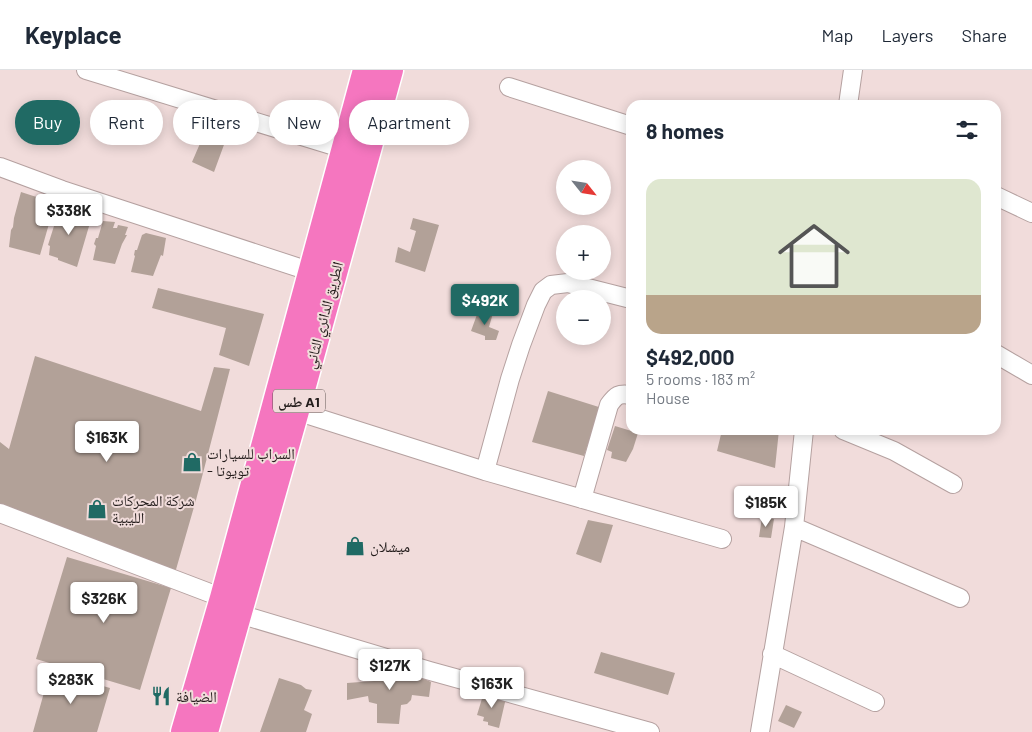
<!DOCTYPE html>
<html lang="en">
<head>
<meta charset="utf-8">
<style>
	:root { --surface:#fff; --page:#f6f6f7; --text:#1f2937; --muted:#747a83; --line:#e0e1e3; --accent:#206a64 }
	body { margin:0; font-family:Barlow,"Noto Naskh Arabic",sans-serif; background:var(--page); color:var(--text); height:100vh; display:flex; flex-direction:column; font-size:19px; white-space:nowrap }
	* { box-sizing:border-box; margin:0 }
	p { font-size:16px; color:var(--muted) }
	.icon { flex:none; width:28px; height:28px; fill:none; stroke:currentColor; stroke-width:2; stroke-linecap:round; stroke-linejoin:round }
	.map { position:relative; flex:1; overflow:hidden }
	.side { position:absolute; left:626px; top:30px; width:375px; height:335px; display:flex; flex-direction:column; background:var(--surface); border-radius:15px; box-shadow:0 2px 12px #0003 }
	.side>* { flex:none }
	.hud { position:absolute; left:15px; top:30px; width:475px; height:45px; display:flex; gap:10px }
	.needle { width:32px; rotate:120deg }
	.fabs { position:absolute; left:556px; top:90px; display:grid; gap:10px }
	.fabs a { display:grid; place-items:center; width:55px; height:55px; border-radius:50%; background:var(--surface); box-shadow:0 2px 12px #0003; font-size:25px }
	.price { position:absolute; translate:-50% -42px; padding:0 11px; border-radius:5px; background:#fff; color:#222; font-size:16px; line-height:32px; filter:drop-shadow(0 1px 2px #0008) }
	.price::after { content:''; position:absolute; left:50%; top:30px; width:15px; height:11px; margin-left:-8px; background:inherit; clip-path:polygon(0 0,100% 0,50% 100%) }
	.price.current { background:var(--accent); color:#fff }
	ul { padding:0; list-style:none }
	li { display:grid; align-content:center; gap:10px; height:265px; padding:0 20px }
	li span { display:grid; place-items:center; height:155px; border-radius:15px; color:#555 }
	li>.icon { margin-inline-start:auto }
	span .icon { width:90px; height:90px; fill:#fffc; stroke-width:1 }
	li b { font-size:21px }
	h2 { display:flex; justify-content:space-between; align-items:center; height:60px; padding:0 20px; font-size:21px }
	.pill { padding:0 18px; border-radius:22px; background:var(--surface); box-shadow:0 2px 12px #0003; font-size:18px; line-height:45px }
	.pill.current { background:var(--accent); color:#fff }
	header { display:flex; align-items:center; gap:30px; box-sizing:border-box; height:70px; padding:0 25px; background:var(--surface); border-bottom:1px solid var(--line) }
	header strong { font-size:24px }
	nav { display:flex; gap:28px; margin-inline-start:auto; font-size:18px }
	.map>svg:first-child { display:block }
	.building { fill:#b2a198 }
	.lines { fill:none; stroke-linecap:round; stroke-linejoin:round }
	.minor-casing { stroke:#b5a1a0; stroke-width:20 }
	.highway-casing { stroke:#fff; stroke-width:29 }
	.minor { stroke:#fff; stroke-width:18 }
	.highway { stroke:#f576bf; stroke-width:26 }
	.labels { text-anchor:middle; dominant-baseline:central; stroke-width:4; stroke-linejoin:round; paint-order:stroke }
	.shield { fill:#f1dcdb; stroke:#625655; stroke-width:1 }
	.shield-label { font-size:14px; font-weight:bold; fill:#241d1c }
	.street-label { font-size:15px; fill:#241d1c; stroke:#f1dcdb }
	.poi-label { font-size:15px; fill:#241d1c; stroke:#f1dcdb; text-anchor:start }
</style>
</head>
<body>
<header>
<strong>Keyplace</strong>
<nav><a>Map</a><a>Layers</a><a>Share</a></nav>
</header>
<div class="map">
<svg width="1032" height="662" viewBox="0 0 1032 662">
	<rect width="100%" height="100%" fill="#f1dcdb"/>
	<path class="building" d="M205,62L225,72L214,102L192,92Z
		M21,122L55,133L40,185L9,177L11,160L13,157L14,148Z
		M64,136L92,146L77,197L58,190V188L49,185L50,176L48,175L54,156L61,147L60,139Z
		M413,148L439,155L425,202L395,192L398,177L410,182L416,161L410,159Z
		M103,151L115,152L113,158H117L118,155L128,157L125,165H127L122,174L115,194L93,190L96,176L94,174L96,168H98Z
		M146,163L166,168L163,186L161,185L153,206L131,202L135,186L134,185L135,180H137L142,165Z
		M158,218L264,244L249,296L219,285L226,258L152,238Z
		M602,238L608,240L603,254H602Z
		M479,239L493,243L489,257L499,261L496,270H485V266L471,261Z
		M35,286L201,341L214,297L230,299L196,430L175,503L0,448V372L9,379Z
		M548,321L602,338L597,364L592,362L584,386L532,372Z
		M615,356L638,363L633,379L626,392L611,388L612,382L607,380Z
		M722,360H779L775,398L717,381Z
		M762,447L774,449L771,468L759,467Z
		M588,450L613,455L601,493L576,484Z
		M67,487L171,518L140,620L36,589Z
		M601,582L675,603L668,625L594,603Z
		M383,590L431,612L429,627L412,625L411,630L407,634L401,635L399,654L377,653V634L369,632L368,626L347,630V613L374,611L375,598Z
		M50,601L110,618L97,662H33Z
		M279,608L301,615L306,619L312,620L304,640L312,644L306,662H260Z
		M484,622L506,628L499,658L488,655V652L483,651L484,647L477,645Z
		M786,635L802,642L794,658L778,651Z"/>
	<g class="lines">
		<defs>
			<path id="minor" d="M86,0L344,79
				M509,17L631,56
				M848,35L853,0
				M0,97L62,120L312,202
				M996,126L1032,143
				M996,284L1032,305
				M296,341L485,401L722,469
				M843,360L894,381L953,414
				M485,401L510,309L521,275L536,235L543,221L551,215L568,213L631,229
				M582,429L609,335C616,325 619,323 631,325
				M0,443L223,528
				M794,457L960,528
				M239,544L430,601L650,662
				M772,584L875,632
				M760,662L794,457L804,360"/>
			<path id="highway" d="M184,662L223,528L366,0
				M205,662L296,341L390,0"/>
		</defs>
		<use href="#minor" class="minor-casing"/>
		<use href="#highway" class="highway-casing"/>
		<use href="#minor" class="minor"/>
		<use href="#highway" class="highway"/>
	</g>
	<defs>
		<symbol id="shop-bare" viewBox="-9 -9 18 18"><path d="M-5-2.5h2.3a2.7 3.5 0 0 1 5.4 0H5L5.5 6h-11ZM-1.5-2.5h3a1.5 2.3 0 0 0-3 0Z" fill="#206a64" stroke="#f1dcdb" stroke-width="2.5" paint-order="stroke"/></symbol>
		<symbol id="restaurant-bare" viewBox="-9 -9 18 18"><path d="M-5-6h1v4h1v-4h1v4h1v-4h1v5L-1.5 .5V6h-2V.5L-5-1ZM5-6V6H3V1.5H1.5Q1.5-4 5-6Z" fill="#206a64" stroke="#f1dcdb" stroke-width="2.5" paint-order="stroke"/></symbol>
	</defs>
	<g fill-rule="evenodd">
		<use href="#shop-bare" x="178" y="378" width="28" height="28"/>
		<use href="#shop-bare" x="83" y="425" width="28" height="28"/>
		<use href="#shop-bare" x="341" y="462" width="28" height="28"/>
		<use href="#restaurant-bare" x="147" y="612" width="28" height="28"/>
	</g>
	<g class="labels">
		<rect class="shield" x="273" y="319.5" width="52" height="23" rx="4"/>
		<g class="shield-label">
			<text x="299" y="331">طس A1</text>
		</g>
		<g class="street-label">
			<text transform="translate(323 245) rotate(-75)">الطريق الدائري الثاني</text>
		</g>
		<g class="poi-label">
			<text x="207" y="383">السراب للسيارات<tspan x="207" dy="17">- تويوتا</tspan></text>
			<text x="112" y="430">شركة المحركات<tspan x="112" dy="17">الليبية</tspan></text>
			<text x="370" y="476">ميشلان</text>
			<text x="176" y="626">الضيافة</text>
		</g>
	</g>
</svg>
<div class="fabs">
<a><svg class="needle" viewBox="-14 -14 28 28"><path d="M0-13l5 13h-10z" fill="#e53935"/><path d="M0 13l5-13h-10z" fill="#747a83"/></svg></a>
<a>+</a>
<a>−</a>
</div>
<b class="price" style="left:69px;top:166px">$338K</b>
<b class="price current" style="left:485px;top:256px">$492K</b>
<b class="price" style="left:107px;top:393px">$163K</b>
<b class="price" style="left:766px;top:458px">$185K</b>
<b class="price" style="left:104px;top:554px">$326K</b>
<b class="price" style="left:390px;top:621px">$127K</b>
<b class="price" style="left:71px;top:635px">$283K</b>
<b class="price" style="left:492px;top:639px">$163K</b>
<div class="hud">
<a class="pill current">Buy</a>
<a class="pill">Rent</a>
<a class="pill">Filters</a>
<a class="pill">New</a>
<a class="pill">Apartment</a>
</div>
<section class="side">
<h2>8 homes<svg class="icon" aria-label="filters" viewBox="0 0 24 24"><path d="M4 7h16M4 17h16"/><circle cx="9" cy="7" r="2"/><circle cx="15" cy="17" r="2"/></svg></h2>
<ul>
<li><span style="background:linear-gradient(#dfe7d0 75%,#b9a48a 0)"><svg class="icon" aria-label="home" viewBox="0 0 24 24"><path d="M3 11l9-7 9 7M6 9v11h12V9"/></svg></span><div><b>$492,000</b><p>5 rooms · 183 m²</p><p>House</p></div></li>
</ul>
</section>
</div>
</body>
</html>
